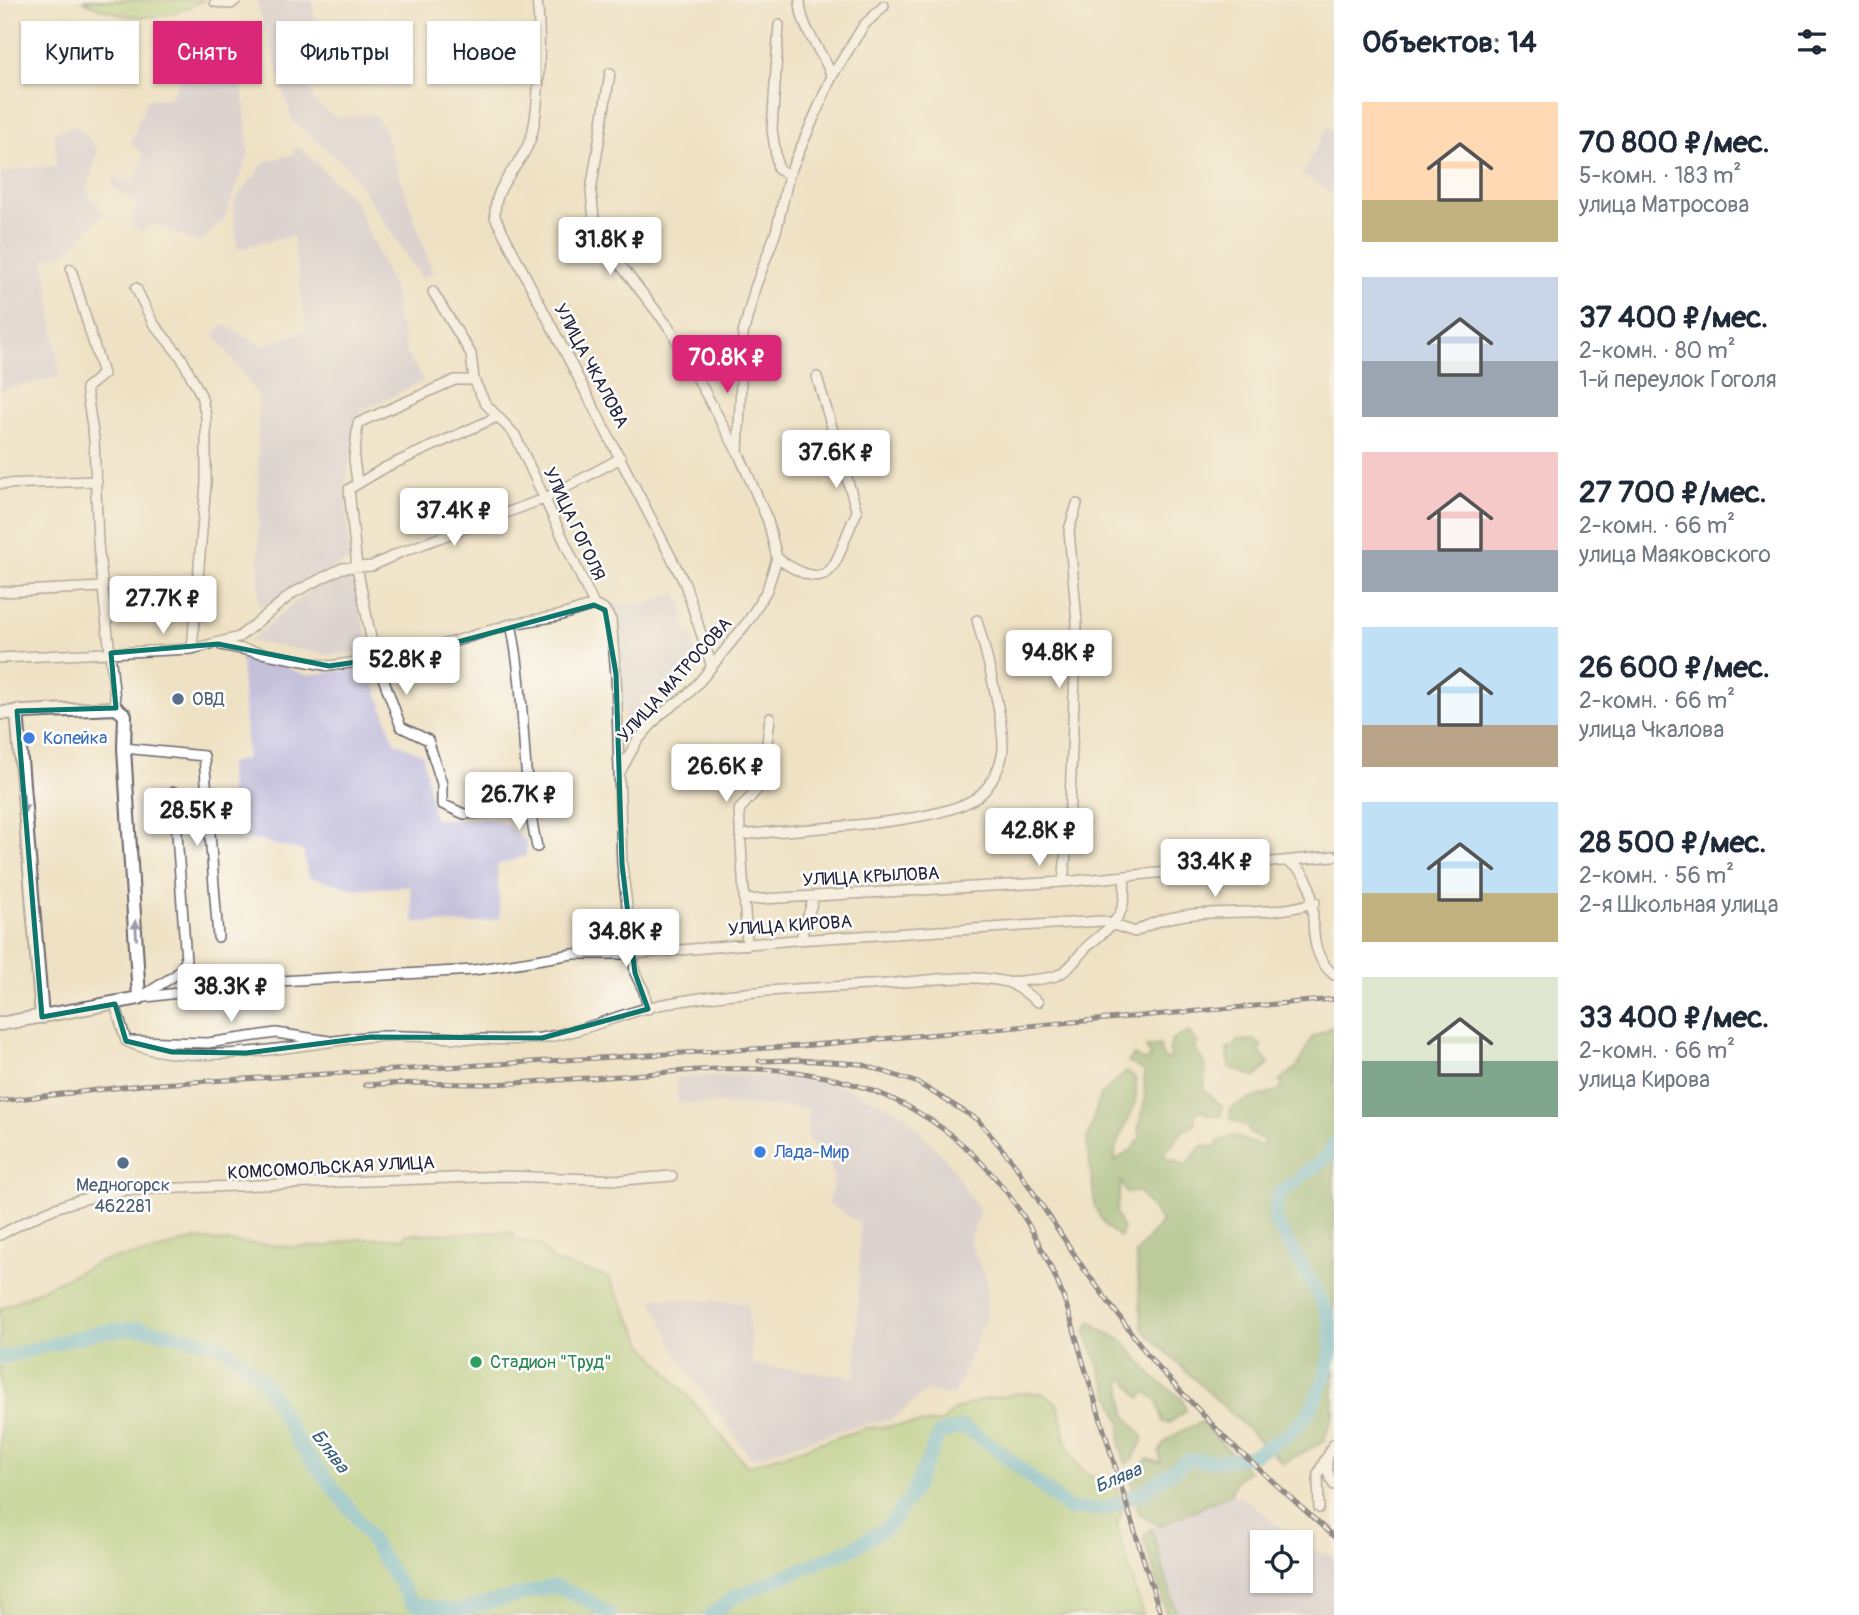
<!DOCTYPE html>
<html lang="ru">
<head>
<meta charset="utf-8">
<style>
	:root { --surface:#fff; --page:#f6f6f7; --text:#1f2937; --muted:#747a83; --accent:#db2777 }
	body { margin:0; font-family:Pangolin,sans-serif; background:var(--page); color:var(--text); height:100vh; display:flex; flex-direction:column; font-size:26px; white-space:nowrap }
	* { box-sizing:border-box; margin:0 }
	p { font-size:23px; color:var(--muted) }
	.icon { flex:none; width:38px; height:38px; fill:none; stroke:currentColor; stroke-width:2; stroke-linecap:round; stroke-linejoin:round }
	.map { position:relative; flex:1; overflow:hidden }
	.sheet { display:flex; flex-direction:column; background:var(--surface); width:525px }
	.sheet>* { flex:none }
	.guide { position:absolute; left:21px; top:21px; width:665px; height:63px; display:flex; gap:14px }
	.controls { position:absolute; left:1250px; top:1530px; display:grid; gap:14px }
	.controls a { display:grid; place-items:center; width:63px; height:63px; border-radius:0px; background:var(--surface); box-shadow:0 2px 5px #0004; font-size:35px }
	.price { position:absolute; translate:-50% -60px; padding:0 16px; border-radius:7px; background:#fff; color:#222; font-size:23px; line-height:46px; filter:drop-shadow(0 2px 4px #0008) }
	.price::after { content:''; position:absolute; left:50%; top:42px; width:21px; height:16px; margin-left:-10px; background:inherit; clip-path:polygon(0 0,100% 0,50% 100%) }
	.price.on { background:var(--accent); color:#fff }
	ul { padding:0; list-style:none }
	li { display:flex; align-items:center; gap:21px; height:175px; padding:0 28px }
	li span { display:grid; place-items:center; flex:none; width:196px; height:140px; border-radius:0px; color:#555 }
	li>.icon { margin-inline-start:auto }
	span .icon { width:84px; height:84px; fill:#fffc; stroke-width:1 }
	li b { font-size:30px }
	h2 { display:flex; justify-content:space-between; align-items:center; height:84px; padding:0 28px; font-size:30px }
	.tag { padding:0 24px; border-radius:0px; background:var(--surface); box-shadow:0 2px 5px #0004; font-size:24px; line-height:63px }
	.tag.on { background:var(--accent); color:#fff }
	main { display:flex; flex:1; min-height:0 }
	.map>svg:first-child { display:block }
	.industrial { fill:#c5c0da; fill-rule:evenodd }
	.green { fill:#a1ca76; stroke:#627658; stroke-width:2 }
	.forest { fill:#80ae67; stroke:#516851; stroke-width:2 }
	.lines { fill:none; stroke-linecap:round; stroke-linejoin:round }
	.river { stroke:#57b6d6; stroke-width:14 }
	.street-casing { stroke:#6a656b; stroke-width:12 }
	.secondary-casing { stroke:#6a656b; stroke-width:16 }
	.street { stroke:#fff; stroke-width:9 }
	.secondary { stroke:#fff; stroke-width:12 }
	.rail-casing { stroke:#22223b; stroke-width:5 }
	.rail { stroke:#fff; stroke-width:2.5; stroke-dasharray:8; stroke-linecap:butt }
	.oneway { fill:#9c9ca7 }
	.marked { fill:none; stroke:#0f766e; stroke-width:5; stroke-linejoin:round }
	.service-dot { fill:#5c6f8a; stroke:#fff; stroke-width:2.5 }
	.shop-dot { fill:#3f7fe0; stroke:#fff; stroke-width:2.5 }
	.leisure-dot { fill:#2e9e5b; stroke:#fff; stroke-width:2.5 }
	.labels { text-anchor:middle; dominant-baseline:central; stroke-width:5; stroke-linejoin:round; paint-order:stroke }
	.street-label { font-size:18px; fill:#22223b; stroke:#fff }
	.service-label { font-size:18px; fill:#4e5e75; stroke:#fff; text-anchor:start }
	.shop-label { font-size:18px; fill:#366cbe; stroke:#fff; text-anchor:start }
	.leisure-label { font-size:18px; fill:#27864d; stroke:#fff; text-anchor:start }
	.water-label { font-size:19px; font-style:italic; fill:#375d79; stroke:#fff }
</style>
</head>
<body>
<main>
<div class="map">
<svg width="1334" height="1615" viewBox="0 0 1334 1615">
	<rect width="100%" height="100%" fill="#fff"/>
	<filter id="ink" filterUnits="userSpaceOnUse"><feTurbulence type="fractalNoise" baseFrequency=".0143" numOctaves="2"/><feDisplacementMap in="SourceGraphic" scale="14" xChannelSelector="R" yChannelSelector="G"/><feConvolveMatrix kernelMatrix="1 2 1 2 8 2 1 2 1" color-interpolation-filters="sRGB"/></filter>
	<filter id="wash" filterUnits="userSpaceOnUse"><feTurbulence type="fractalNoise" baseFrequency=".00686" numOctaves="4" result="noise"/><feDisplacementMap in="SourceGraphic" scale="28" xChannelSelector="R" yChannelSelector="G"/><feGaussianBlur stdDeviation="1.57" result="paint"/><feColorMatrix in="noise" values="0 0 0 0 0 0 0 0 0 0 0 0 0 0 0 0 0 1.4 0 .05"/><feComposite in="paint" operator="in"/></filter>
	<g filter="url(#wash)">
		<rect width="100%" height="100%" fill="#efe2c4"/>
		<path class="industrial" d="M256,0H312L316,27L297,33L314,102L336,118L375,114L383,127L433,273L422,279L347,166L293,122Z
			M207,23L238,35L249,154L224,220L198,243L151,223L143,233L130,225L138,203L111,187L115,177L132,182L144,155L131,143L147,99L170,98Z
			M78,125L98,151L87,192L104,213L65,255L45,259L60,377L0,391V173L21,168L57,166L54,131Z
			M1327,127L1334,131V195L1302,175Z
			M293,148H300L355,201L395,292L396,310L407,355L424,380L362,411L345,483L350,560L259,607L258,395L214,334L223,324L262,346L306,329L293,236L237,249L233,202L266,161L294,154Z
			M351,577L371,653L331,655L249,641L316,585Z
			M677,592L683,605L686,630H693L697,670L681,672L683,687L673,688V694L640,696L642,717L625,723L612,605L637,602L638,606Z
			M241,655L263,659L307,675L369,667L394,741L423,755L434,819H498L527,841L526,856L497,865L500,918L471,924L414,922L410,886L358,889L308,877L303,851L230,835L229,763L247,758Z
			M736,1075L794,1076L857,1091L904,1114L949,1163L980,1212L969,1241L987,1281L986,1318L954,1396L927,1391L892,1419L845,1429L751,1458L682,1364L652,1298L748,1303L752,1365L856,1377L860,1223L828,1204L834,1180L830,1164L808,1141L807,1108L677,1103V1077Z
			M1231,1494L1247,1500L1307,1547L1334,1558V1615H1177L1151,1528ZM1262,1542H1300V1580H1262Z"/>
		<path class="green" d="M82,0H204C162,24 125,22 82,0Z
			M513,1232L515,1240L539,1245L555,1262L608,1277L645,1346L747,1466L866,1428L942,1422L954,1410L981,1400L1019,1393H1042L1057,1403C1067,1440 1068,1481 1116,1482L1122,1511L1117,1525L1143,1615H0V1309L101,1261L152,1252L196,1239L294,1247L329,1246L356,1239L405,1238L406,1234Z"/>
		<path class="forest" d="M1334,1026V1415L1323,1442L1283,1463L1142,1329L1136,1253L1162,1222L1139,1192L1126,1193L1121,1182L1116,1213L1123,1229L1120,1237L1106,1227L1095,1208L1087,1140L1100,1096L1126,1072L1135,1077C1143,1115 1112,1132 1115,1161L1132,1149L1141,1136L1138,1130L1145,1100L1144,1071L1128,1062L1134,1055L1144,1061L1150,1057L1146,1047L1160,1045L1162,1056L1168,1060L1172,1054L1169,1052L1172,1039L1189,1032L1198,1043L1194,1047L1206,1066L1204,1090L1222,1106L1221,1116L1208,1115L1201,1110L1195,1114V1124L1183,1131L1163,1156L1186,1165L1202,1145L1216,1147L1219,1141L1234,1136L1261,1146L1265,1141L1249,1132L1247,1126L1230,1119V1109L1249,1099L1280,1090L1283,1082L1279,1081L1297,1067L1312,1037Z
			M1255,1040L1262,1046L1258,1050L1269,1064L1256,1077L1229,1068L1227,1049L1233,1047L1237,1041Z
			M1091,1321L1101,1330L1123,1340L1154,1378L1182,1398L1186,1411L1169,1423L1163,1422L1157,1400L1146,1392L1140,1398L1126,1379L1121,1380L1125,1414L1144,1438L1133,1458L1126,1464L1120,1446L1121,1424L1085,1331Z
			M1201,1422L1249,1471L1236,1480L1231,1494L1159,1526L1139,1513L1130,1478L1147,1459L1161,1463L1159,1452L1165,1442L1181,1431Z
			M1151,1528L1177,1615H1167L1143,1537Z"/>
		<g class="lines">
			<path class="river" d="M0,1358L98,1332L140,1328L220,1344L263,1380L301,1447L353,1513L413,1604L456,1611L554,1586L589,1601L610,1615
				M711,1615L734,1597L853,1548L890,1525L912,1494L940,1433L963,1427L998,1450L1069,1509H1105L1143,1492L1188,1460L1222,1461L1253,1455L1289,1434L1308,1414L1324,1381L1332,1348L1330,1321L1319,1295L1275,1221L1278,1195L1329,1155L1334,1143"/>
		</g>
	</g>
	<g filter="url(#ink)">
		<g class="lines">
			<defs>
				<path id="street" d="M537,0C541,33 540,98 533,130C526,165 493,180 495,217L685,584L711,664
					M800,0C800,29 822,50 832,76
					M215,2L231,4L236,0
					M779,25L772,129L778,169L789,175
					M610,73L591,191L594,219L604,244L671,330L737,451
					M71,269L103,374L86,388L94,439L98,544L116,708
					M136,288L153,323L181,357L201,395L206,416V483L192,649
					M433,292L471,354L474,380L485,403L515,435L594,605L605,610L611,620L616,674L622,864L635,973L644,991L648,1009
					M497,417L386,467L349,489L357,567L374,653L401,727L428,740L442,784V804L464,814L529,810
					M357,482L354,459L358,423L455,380H474
					M0,484L97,481
					M777,558C839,601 833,558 857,512L817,377
					M0,592L103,587
					M511,624C527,698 520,774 537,847
					M221,645L329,666L413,654L511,624L558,616L594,605
					M0,658L192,649L239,637L293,593L342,568L372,566L399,553L546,498L621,458
					M124,748L204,756L218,937
					M619,774L637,741L660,715L687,695L701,680L749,620L767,590L777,558L768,521L738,452L743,334L755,288L776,232L789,175L832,76L864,25L884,6
					M740,835C794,828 938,826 977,797C989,789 999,770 1002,756C1008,734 984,645 977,620
					M1287,862C1334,881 1293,942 1334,975
					M1063,882L1069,825L1077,622L1069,530L1077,504
					M744,900L1063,882L1334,856
					M802,934L814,897
					M747,945L739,810L762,784L770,718
					M1009,983C1024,979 1044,981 1058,975C1073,968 1078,954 1090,944C1117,921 1128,914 1124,876
					M141,997L177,974L186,961L174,792
					M139,998L262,982L474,970L573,954H634L795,940L1102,921L1135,932C1188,899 1257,923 1315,902
					M115,1004L126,1041C181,1069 295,1046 356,1038C418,1031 480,1044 541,1038C583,1033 622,1012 664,1004C731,991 801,989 869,985C914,983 962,972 1007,982C1017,985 1029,996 1038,1002
					M131,1041L208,1043L276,1033L329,1041
					M0,1235C49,1208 71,1200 126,1190L504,1176L622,1180L672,1176
					M1334,1444C1324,1458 1325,1470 1334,1485
					M1319,1508L1318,1474L1326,1458"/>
				<path id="secondary" d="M17,711L42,1017
					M0,713L116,708L125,715L124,748L139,998L0,1024"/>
			</defs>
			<use href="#street" class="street-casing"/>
			<use href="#secondary" class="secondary-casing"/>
			<use href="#street" class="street"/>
			<use href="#secondary" class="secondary"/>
			<defs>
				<path id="rail" d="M759,1061L799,1060L861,1064L918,1083L978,1120L1013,1162L1084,1269L1153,1362L1227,1440L1334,1537
					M365,1085C401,1082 436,1083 473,1084C510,1085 549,1080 587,1078C657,1075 733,1062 803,1073C935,1092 1018,1177 1064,1299C1074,1325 1080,1354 1089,1381C1113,1459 1136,1537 1161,1615
					M0,1101L141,1085L801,1046L1334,999"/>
			</defs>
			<use href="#rail" class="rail-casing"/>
			<use href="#rail" class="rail"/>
		</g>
		<defs><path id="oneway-solid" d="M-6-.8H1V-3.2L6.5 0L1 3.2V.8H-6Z" transform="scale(1.75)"/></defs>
		<g class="oneway">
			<use href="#oneway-solid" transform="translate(24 803) rotate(85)"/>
			<use href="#oneway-solid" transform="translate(136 930) rotate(-93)"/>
		</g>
	</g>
	<path d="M0 0H1334V1615H0ZM594,605L605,610L616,674L622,864L635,973L648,1009L542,1038L371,1037L246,1053L172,1052L126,1041L115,1004L42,1017L17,711L116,708L111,653L218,644L329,666L413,654Z" fill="#efe2c4" fill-opacity=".55" fill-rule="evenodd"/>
	<path class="marked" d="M594,605L605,610L616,674L622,864L635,973L648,1009L542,1038L371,1037L246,1053L172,1052L126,1041L115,1004L42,1017L17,711L116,708L111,653L218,644L329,666L413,654Z"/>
	<g class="service-dot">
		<circle cx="178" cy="699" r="7"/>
		<circle cx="123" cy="1163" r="7"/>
	</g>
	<g class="shop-dot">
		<circle cx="29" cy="738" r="7"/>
		<circle cx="760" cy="1152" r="7"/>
	</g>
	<circle class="leisure-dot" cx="476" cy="1362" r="7"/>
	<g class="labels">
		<g class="street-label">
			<text transform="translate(591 366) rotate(62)">УЛИЦА ЧКАЛОВА</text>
			<text transform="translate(574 524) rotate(65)">УЛИЦА ГОГОЛЯ</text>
			<text transform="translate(675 680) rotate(-48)">УЛИЦА МАТРОСОВА</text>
			<text transform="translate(871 877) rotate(-3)">УЛИЦА КРЫЛОВА</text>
			<text transform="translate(790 926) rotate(-4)">УЛИЦА КИРОВА</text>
			<text transform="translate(331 1168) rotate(-3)">КОМСОМОЛЬСКАЯ УЛИЦА</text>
		</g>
		<g class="service-label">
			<text x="192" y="699">ОВД</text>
			<text x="123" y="1185" text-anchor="middle">Медногорск<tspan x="123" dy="21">462281</tspan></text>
		</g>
		<g class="shop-label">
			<text x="43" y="738">Копейка</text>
			<text x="774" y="1152">Лада-Мир</text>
		</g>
		<g class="leisure-label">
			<text x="490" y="1362">Стадион "Труд"</text>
		</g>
		<g class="water-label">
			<text transform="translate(330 1451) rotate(53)">Блява</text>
			<text transform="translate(1118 1478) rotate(-23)">Блява</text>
		</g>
	</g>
</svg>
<div class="controls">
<a><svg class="icon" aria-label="locate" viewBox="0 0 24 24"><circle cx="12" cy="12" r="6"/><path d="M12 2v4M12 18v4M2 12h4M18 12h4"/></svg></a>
</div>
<b class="price" style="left:610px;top:277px">31.8K ₽</b>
<b class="price on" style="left:727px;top:395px">70.8K ₽</b>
<b class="price" style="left:836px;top:490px">37.6K ₽</b>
<b class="price" style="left:454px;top:548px">37.4K ₽</b>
<b class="price" style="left:163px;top:636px">27.7K ₽</b>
<b class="price" style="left:1059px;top:690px">94.8K ₽</b>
<b class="price" style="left:406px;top:697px">52.8K ₽</b>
<b class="price" style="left:726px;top:804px">26.6K ₽</b>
<b class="price" style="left:519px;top:832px">26.7K ₽</b>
<b class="price" style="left:197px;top:848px">28.5K ₽</b>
<b class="price" style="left:1039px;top:868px">42.8K ₽</b>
<b class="price" style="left:1215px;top:899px">33.4K ₽</b>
<b class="price" style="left:626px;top:969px">34.8K ₽</b>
<b class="price" style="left:231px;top:1024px">38.3K ₽</b>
<div class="guide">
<a class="tag">Купить</a>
<a class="tag on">Снять</a>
<a class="tag">Фильтры</a>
<a class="tag">Новое</a>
</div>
</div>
<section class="sheet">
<h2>Объектов: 14<svg class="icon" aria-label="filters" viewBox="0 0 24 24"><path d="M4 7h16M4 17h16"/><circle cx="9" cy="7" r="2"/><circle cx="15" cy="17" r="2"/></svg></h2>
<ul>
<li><span style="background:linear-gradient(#ffd9b3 70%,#c2b280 0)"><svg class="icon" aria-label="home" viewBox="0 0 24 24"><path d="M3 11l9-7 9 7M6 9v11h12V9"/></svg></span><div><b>70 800 ₽/мес.</b><p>5-комн. · 183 m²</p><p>улица Матросова</p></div></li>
<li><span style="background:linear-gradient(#c9d6e8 60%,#9aa5b1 0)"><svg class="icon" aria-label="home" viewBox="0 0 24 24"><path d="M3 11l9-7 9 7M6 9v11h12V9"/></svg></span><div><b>37 400 ₽/мес.</b><p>2-комн. · 80 m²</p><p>1-й переулок Гоголя</p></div></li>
<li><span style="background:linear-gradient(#f6c9c9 70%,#9aa5b1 0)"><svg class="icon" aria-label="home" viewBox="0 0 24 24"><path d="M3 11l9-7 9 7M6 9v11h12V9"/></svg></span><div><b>27 700 ₽/мес.</b><p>2-комн. · 66 m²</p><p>улица Маяковского</p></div></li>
<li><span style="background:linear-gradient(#bfe0f5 70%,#b9a48a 0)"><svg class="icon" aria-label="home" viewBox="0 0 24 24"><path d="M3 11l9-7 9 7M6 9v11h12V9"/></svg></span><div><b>26 600 ₽/мес.</b><p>2-комн. · 66 m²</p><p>улица Чкалова</p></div></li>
<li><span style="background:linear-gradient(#bfe0f5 65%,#c2b280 0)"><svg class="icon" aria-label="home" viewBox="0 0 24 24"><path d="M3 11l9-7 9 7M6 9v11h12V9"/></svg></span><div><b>28 500 ₽/мес.</b><p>2-комн. · 56 m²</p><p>2-я Школьная улица</p></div></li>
<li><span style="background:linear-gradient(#dfe7d0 60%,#7fa58c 0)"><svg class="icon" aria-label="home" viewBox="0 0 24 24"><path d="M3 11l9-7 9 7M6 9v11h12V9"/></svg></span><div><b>33 400 ₽/мес.</b><p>2-комн. · 66 m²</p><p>улица Кирова</p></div></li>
</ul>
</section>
</main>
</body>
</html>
